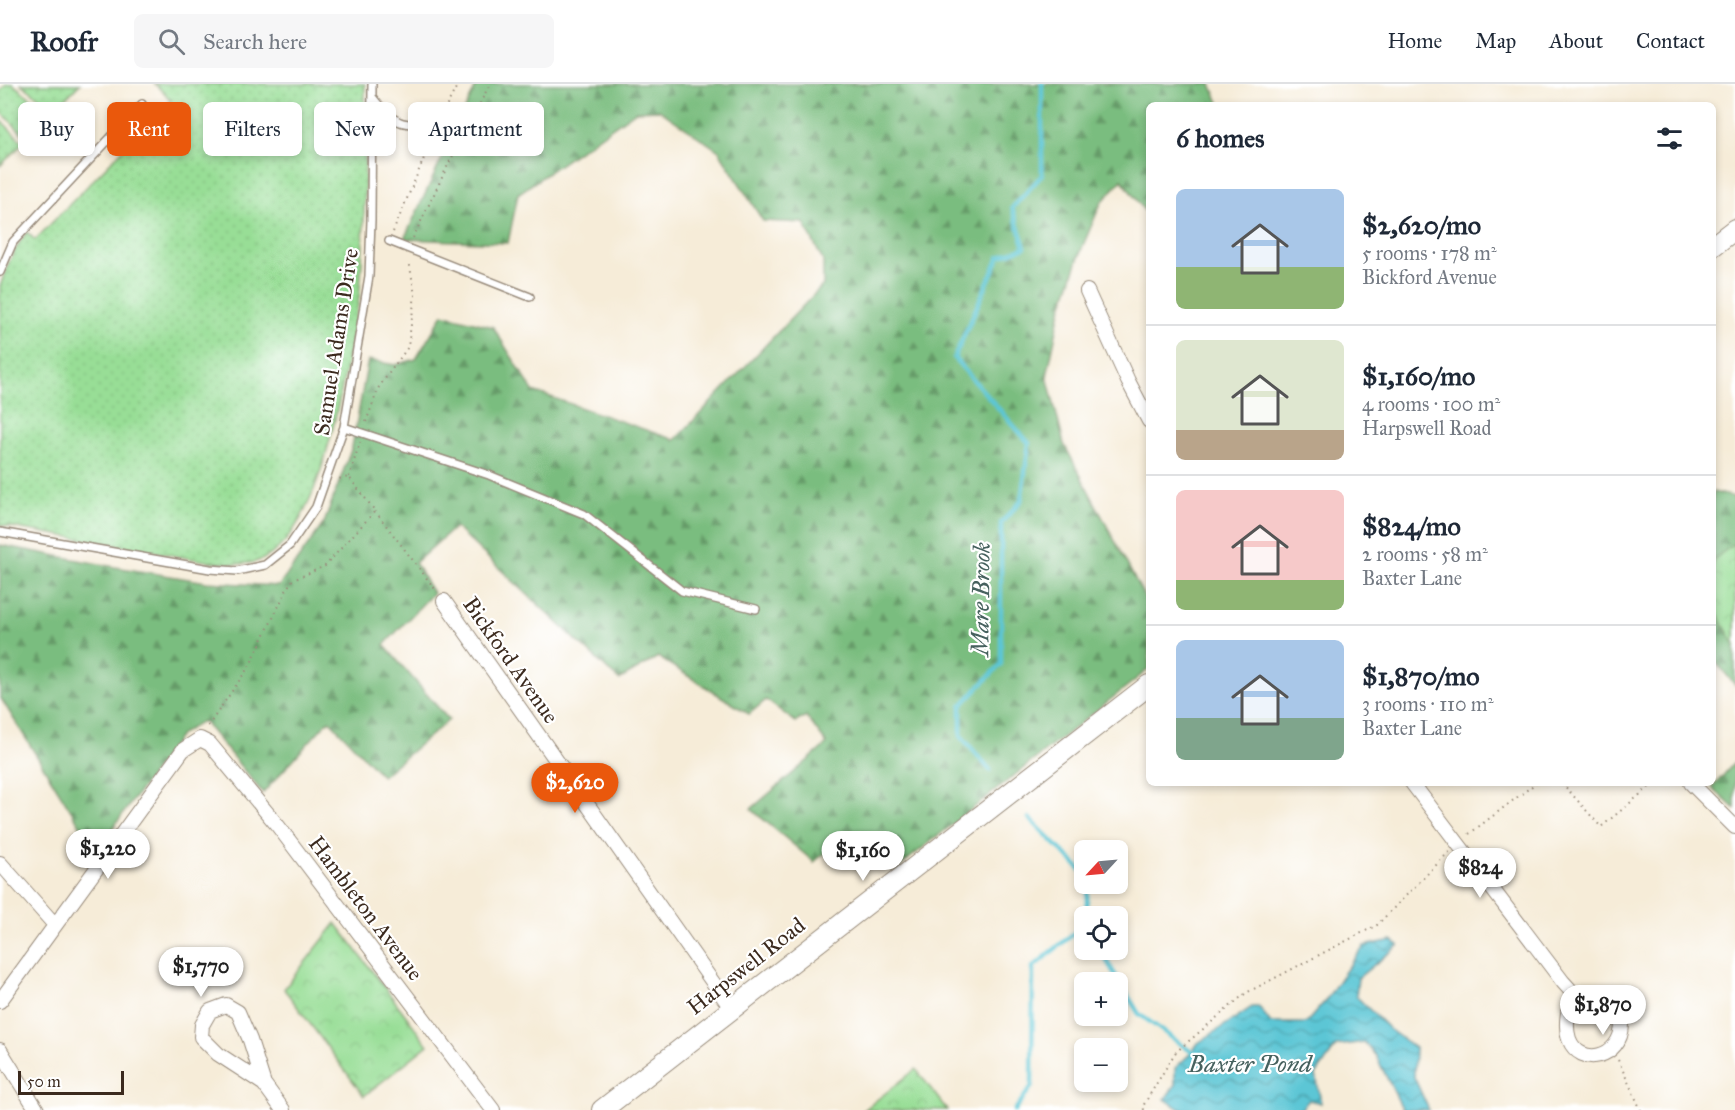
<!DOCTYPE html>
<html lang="en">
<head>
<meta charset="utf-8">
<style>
	:root { --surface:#fff; --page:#f6f6f7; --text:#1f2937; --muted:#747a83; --line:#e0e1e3; --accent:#ea580c }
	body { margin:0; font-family:"IM FELL Great Primer",serif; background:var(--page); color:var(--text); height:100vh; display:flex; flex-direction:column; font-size:22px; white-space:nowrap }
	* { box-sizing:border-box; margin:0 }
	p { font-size:20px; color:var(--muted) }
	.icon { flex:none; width:33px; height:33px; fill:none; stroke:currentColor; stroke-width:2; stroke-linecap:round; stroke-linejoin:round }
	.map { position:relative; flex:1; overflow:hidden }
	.details { position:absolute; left:1146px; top:18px; width:570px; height:684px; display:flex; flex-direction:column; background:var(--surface); border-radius:9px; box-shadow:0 3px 9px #0003 }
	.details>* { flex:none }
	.banner { position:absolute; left:18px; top:18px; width:570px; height:54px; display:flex; gap:12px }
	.needle { width:39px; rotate:244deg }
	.tools { position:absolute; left:1074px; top:756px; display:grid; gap:12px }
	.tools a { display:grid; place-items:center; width:54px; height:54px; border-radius:9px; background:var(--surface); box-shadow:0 3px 9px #0003; font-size:30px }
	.scale { position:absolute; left:18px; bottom:15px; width:106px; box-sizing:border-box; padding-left:6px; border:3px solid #3b2a1e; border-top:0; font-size:16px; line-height:21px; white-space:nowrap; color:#3b2a1e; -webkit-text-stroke:4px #fff; paint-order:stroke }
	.price { position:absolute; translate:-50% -51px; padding:0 14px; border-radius:21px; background:#fff; color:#222; font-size:20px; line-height:39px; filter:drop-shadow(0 2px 3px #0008) }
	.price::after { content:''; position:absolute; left:50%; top:36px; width:18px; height:14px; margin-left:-9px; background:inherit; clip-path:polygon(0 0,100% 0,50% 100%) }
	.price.on { background:var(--accent); color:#fff }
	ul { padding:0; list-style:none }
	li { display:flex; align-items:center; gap:18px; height:150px; padding:0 30px }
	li+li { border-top:2px solid var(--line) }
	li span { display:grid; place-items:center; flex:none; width:168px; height:120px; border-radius:9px; color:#555 }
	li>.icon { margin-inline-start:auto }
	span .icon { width:72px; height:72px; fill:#fffc; stroke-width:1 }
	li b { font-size:26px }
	h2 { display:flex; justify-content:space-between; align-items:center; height:72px; padding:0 30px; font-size:26px }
	.chip { padding:0 21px; border-radius:9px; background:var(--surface); box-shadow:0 3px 9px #0003; font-size:21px; line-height:54px }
	.chip.on { background:var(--accent); color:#fff }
	header { display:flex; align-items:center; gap:36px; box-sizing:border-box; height:84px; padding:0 30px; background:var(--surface); border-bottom:2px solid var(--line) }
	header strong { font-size:28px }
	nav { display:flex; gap:33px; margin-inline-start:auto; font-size:21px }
	.search { width:420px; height:54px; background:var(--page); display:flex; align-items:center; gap:15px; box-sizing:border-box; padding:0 21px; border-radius:9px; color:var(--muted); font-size:22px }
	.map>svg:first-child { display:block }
	.grass { fill:url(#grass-dots); stroke:#6a845a; stroke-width:1.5 }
	.forest { fill:url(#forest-firs); stroke:#5a744e; stroke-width:1.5 }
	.park { fill:url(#park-crowns); stroke:#6a845a; stroke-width:1.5 }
	.water { fill:url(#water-waves); stroke:#4b787a; stroke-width:1.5 }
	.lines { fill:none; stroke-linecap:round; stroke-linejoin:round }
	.stream { stroke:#5bc6d5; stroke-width:4.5 }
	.lane-casing { stroke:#988b7b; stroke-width:10 }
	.street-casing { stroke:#988b7b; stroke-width:16 }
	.secondary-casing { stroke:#988b7b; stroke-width:22 }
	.path { stroke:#988b7b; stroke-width:2; stroke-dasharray:1.5 4.5; stroke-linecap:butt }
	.lane { stroke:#fff; stroke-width:7 }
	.street { stroke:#fff; stroke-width:14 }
	.secondary { stroke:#fff; stroke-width:20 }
	.labels { text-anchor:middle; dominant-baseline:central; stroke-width:4.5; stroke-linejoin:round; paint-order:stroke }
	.street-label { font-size:22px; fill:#3b2a1e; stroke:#fff }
	.water-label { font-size:24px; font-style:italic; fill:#46615e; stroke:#fff }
</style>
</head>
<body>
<header>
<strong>Roofr</strong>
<div class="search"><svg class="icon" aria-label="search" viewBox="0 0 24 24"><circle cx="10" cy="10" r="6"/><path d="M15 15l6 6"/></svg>Search here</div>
<nav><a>Home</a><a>Map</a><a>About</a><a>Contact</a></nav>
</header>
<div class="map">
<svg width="1735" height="1026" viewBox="0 0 1735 1026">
	<defs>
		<pattern id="grass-dots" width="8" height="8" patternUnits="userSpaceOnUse" patternTransform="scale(1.5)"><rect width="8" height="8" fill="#98de96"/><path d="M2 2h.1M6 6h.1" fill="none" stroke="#84bf81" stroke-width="1.8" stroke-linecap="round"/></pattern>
		<pattern id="forest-firs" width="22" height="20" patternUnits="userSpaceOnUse" patternTransform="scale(1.5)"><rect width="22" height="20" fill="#7abd7f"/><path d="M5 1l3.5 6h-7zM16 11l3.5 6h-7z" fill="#659a67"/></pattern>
		<pattern id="park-crowns" width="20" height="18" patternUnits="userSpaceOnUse" patternTransform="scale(1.5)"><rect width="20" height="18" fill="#98de96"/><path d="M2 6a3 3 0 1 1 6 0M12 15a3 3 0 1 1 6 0" fill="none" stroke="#84bf81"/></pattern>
		<pattern id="water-waves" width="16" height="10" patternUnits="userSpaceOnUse" patternTransform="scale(1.5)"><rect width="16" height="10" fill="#5bc6d5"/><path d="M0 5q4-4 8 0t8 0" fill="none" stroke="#4ca1ac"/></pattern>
	</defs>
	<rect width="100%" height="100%" fill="#fff"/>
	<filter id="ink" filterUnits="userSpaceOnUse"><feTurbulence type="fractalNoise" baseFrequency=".0167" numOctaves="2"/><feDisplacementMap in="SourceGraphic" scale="12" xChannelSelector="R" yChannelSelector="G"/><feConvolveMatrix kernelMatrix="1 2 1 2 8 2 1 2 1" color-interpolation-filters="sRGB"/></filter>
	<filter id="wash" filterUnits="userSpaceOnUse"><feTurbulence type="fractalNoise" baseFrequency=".008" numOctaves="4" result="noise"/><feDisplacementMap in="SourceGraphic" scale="24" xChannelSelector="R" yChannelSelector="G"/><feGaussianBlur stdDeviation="1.35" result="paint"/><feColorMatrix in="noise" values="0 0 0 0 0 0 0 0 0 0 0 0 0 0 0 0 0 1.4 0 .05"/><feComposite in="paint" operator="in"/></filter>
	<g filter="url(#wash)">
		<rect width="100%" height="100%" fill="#f6ecd8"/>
		<path class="grass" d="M7,0H13L51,30L27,54L0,27V7Z
			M21,0H80L55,25Z
			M155,0H365C365,68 366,136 360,204C359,223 353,243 350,262C340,315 316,462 255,478C229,484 183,473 156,468C104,459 52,450 0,441V203C6,182 14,165 27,148L35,156L171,16Z
			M0,35L23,59L0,82Z"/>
		<path class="forest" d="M477,0H1211L1220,21H1149V133L1122,96L1101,119L1082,164L1061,226L1047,292L1064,360L1149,522V585L896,785L851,747L814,778L751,725L827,660L806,632L796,638L766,616L749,630L658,573L619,596L455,443L415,479L433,509L384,561L449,636L382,692L329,636L263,709L203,637L181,650L96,767L0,613V461L115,483L207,498L279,502L324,439L352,363L368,276L395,281L416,275L443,230L493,243L533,307L675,356L823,201V177L804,139L763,137L719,67L659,26L636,27L518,110L508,159L404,155Z
			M1713,408L1735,413V601L1713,575Z
			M1735,678V725L1712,704Z"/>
		<path class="park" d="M1735,459V561L1713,522V476Z
			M336,839L428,961L364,1012L284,905Z
			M916,985L947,1026H864Z"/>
		<path class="water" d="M1392,856L1399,861L1358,894L1356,912L1389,945L1415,964L1414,993L1429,1026H1403L1376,972L1364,958L1336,962L1316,991L1321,1019L1309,1016L1302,1024V1026H1181L1165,1015L1175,1001V984L1192,968L1198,959L1252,923H1259L1271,939H1306L1326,916L1341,893L1364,862Z"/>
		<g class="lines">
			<path class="stream" d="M990,686L961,652V622L1001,580V439L1021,417L1029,359L954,274L999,173L1025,163L1012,124L1042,91V0
				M1029,734L1084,789
				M1086,832L1088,800
				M1100,866L1139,930L1196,971
				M1015,1026L1032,1002L1033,883L1084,841"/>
		</g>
	</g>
	<g filter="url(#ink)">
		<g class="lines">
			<defs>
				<path id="lane" d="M373,14C395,42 407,45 440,35
					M389,157L530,213
					M0,188L13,158L142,20
					M344,343L489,391L584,430L682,507L756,525
					M0,448L210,485L237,487L265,481L290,461L316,423L344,343L369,192L371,136L372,0"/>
				<path id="street" d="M1087,207L1128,297L1149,337
					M444,517L731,924
					M1412,699L1563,898L1573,909
					M1691,699L1735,743
					M0,779L55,841
					M1573,909C1585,913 1603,913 1613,920C1620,925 1622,933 1622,941C1621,974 1580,984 1569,955C1564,940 1569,923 1573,909Z
					M0,917L183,666L200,655L210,660L278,742L493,1026
					M0,966L37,1026
					M264,1000L250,956L238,928L226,921L210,927L202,941L201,953L218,970L264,1000L283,1026"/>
				<path id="secondary" d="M1713,162L1735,145
					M602,1026L1149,601"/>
			</defs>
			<use href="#lane" class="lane-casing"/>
			<use href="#street" class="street-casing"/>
			<use href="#secondary" class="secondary-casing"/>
			<path class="path" d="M444,27L458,0
				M393,148L435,48
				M413,154L448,81L490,0
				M366,338L379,303L408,263L415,211L409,177
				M349,393L360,358
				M375,427L435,505
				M208,642L250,581L291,497L325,482L375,427L349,393L338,395
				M1562,699L1601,743L1654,699
				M1469,750L1536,699
				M1618,976L1641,1026
				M1144,1026L1143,1022L1175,969L1183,962L1246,909L1377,841L1449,768"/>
			<use href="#lane" class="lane"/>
			<use href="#street" class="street"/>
			<use href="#secondary" class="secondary"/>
		</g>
	</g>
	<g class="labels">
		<g class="street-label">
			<text transform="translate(336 258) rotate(-81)">Samuel Adams Drive</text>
			<text transform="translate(511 576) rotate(55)">Bickford Avenue</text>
			<text transform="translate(366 824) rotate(53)">Hambleton Avenue</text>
			<text transform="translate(746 882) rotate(-38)">Harpswell Road</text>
		</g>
		<g class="water-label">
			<text transform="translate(981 515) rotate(-89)">Mare Brook</text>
			<text x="1250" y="980">Baxter Pond</text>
		</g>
	</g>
</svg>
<div class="tools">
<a><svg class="needle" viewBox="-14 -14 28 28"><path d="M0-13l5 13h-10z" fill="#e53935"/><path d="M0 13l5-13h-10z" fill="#747a83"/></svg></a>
<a><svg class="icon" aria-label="locate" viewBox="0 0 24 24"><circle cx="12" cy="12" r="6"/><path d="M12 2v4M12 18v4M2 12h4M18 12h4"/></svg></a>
<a>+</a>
<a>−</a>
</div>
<div class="scale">50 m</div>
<b class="price on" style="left:575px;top:730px">$2,620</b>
<b class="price" style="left:108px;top:796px">$1,220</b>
<b class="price" style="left:863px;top:798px">$1,160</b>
<b class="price" style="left:1480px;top:815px">$824</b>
<b class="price" style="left:201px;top:914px">$1,770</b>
<b class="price" style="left:1603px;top:952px">$1,870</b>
<div class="banner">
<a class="chip">Buy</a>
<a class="chip on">Rent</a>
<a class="chip">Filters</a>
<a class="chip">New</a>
<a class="chip">Apartment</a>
</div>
<section class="details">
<h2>6 homes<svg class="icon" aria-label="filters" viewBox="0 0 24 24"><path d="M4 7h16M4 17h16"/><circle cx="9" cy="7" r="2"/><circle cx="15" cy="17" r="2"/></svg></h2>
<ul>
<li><span style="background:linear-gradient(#a9c7e8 65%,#8fb573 0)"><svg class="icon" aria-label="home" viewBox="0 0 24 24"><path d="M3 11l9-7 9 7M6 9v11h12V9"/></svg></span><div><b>$2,620/mo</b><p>5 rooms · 178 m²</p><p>Bickford Avenue</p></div></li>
<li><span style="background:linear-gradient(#dfe7d0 75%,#b9a48a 0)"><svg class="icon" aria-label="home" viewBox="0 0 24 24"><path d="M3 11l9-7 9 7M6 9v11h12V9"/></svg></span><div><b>$1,160/mo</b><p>4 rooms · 100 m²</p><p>Harpswell Road</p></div></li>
<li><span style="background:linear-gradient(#f6c9c9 75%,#8fb573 0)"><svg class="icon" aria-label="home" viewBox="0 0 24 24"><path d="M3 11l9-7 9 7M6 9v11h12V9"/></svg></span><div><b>$824/mo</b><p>2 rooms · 58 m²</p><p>Baxter Lane</p></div></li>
<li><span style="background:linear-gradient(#a9c7e8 65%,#7fa58c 0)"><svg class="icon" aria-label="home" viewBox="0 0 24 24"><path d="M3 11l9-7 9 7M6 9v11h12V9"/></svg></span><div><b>$1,870/mo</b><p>3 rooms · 110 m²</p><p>Baxter Lane</p></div></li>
</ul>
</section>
</div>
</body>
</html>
